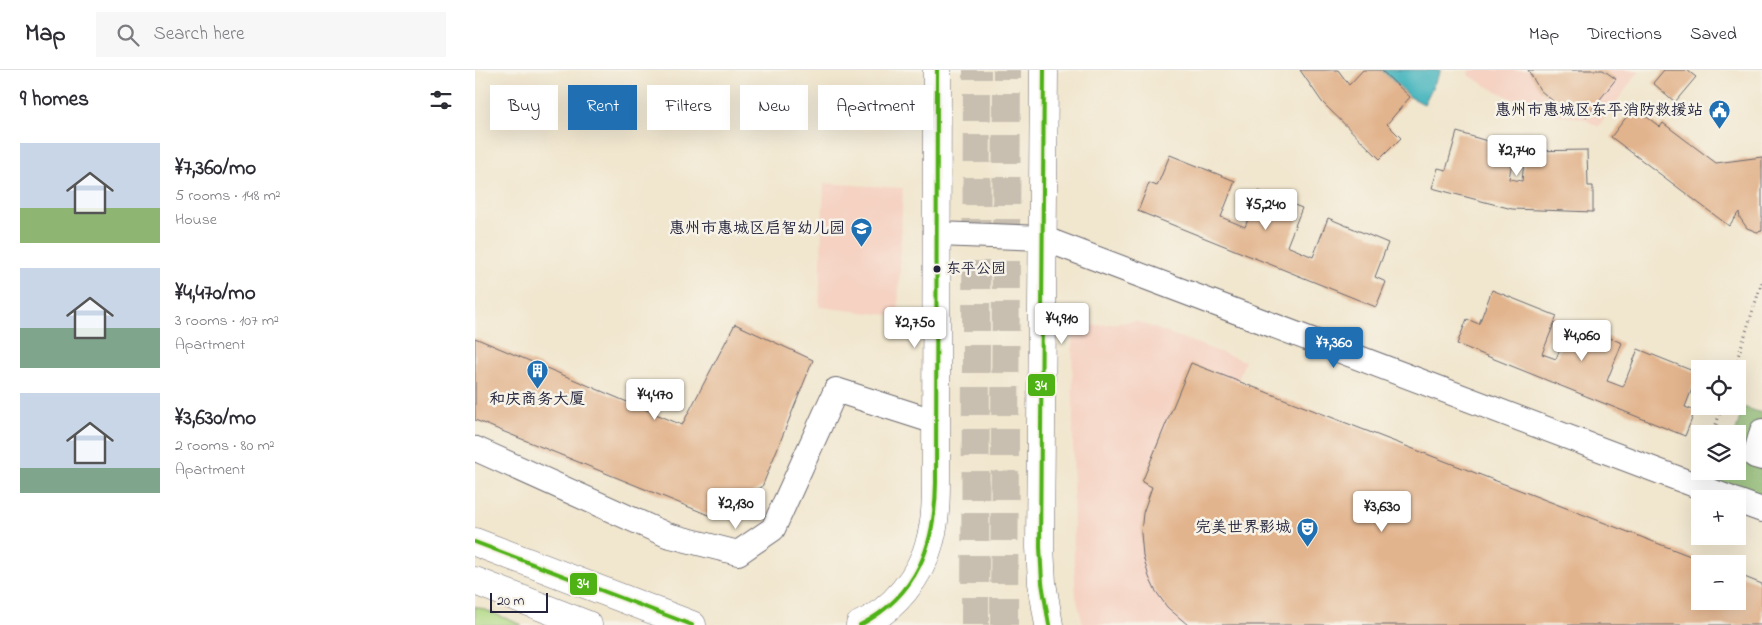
<!DOCTYPE html>
<html lang="en">
<head>
<meta charset="utf-8">
<style>
	:root { --surface:#fff; --page:#f7f7f7; --text:#2b2b33; --muted:#7c7c81; --line:#e1e1e2; --accent:#1f6fb2 }
	body { margin:0; font-family:"Indie Flower","LXGW WenKai TC",sans-serif; background:var(--page); color:var(--text); height:100vh; display:flex; flex-direction:column; font-size:19px; white-space:nowrap }
	* { box-sizing:border-box; margin:0 }
	p { font-size:16px; color:var(--muted) }
	.icon { flex:none; width:28px; height:28px; fill:none; stroke:currentColor; stroke-width:2; stroke-linecap:round; stroke-linejoin:round }
	.map { position:relative; flex:1; overflow:hidden }
	.drawer { display:flex; flex-direction:column; background:var(--surface); width:475px }
	.drawer>* { flex:none }
	.guide { position:absolute; left:15px; top:15px; width:475px; height:45px; display:flex; gap:10px }
	.buttons { position:absolute; left:1216px; top:290px; display:grid; gap:10px }
	.buttons a { display:grid; place-items:center; width:55px; height:55px; border-radius:0px; background:var(--surface); box-shadow:0 5px 20px #0002; font-size:25px }
	.scale { position:absolute; left:15px; bottom:12px; width:58px; box-sizing:border-box; padding-left:5px; border:2px solid #22223b; border-top:0; font-size:14px; line-height:18px; white-space:nowrap; color:#22223b; -webkit-text-stroke:4px #f7f3e8; paint-order:stroke }
	.price { position:absolute; translate:-50% -42px; padding:0 11px; border-radius:5px; background:#fff; color:#222; font-size:16px; line-height:32px; filter:drop-shadow(0 1px 2px #0008) }
	.price::after { content:''; position:absolute; left:50%; top:30px; width:15px; height:11px; margin-left:-8px; background:inherit; clip-path:polygon(0 0,100% 0,50% 100%) }
	.price.on { background:var(--accent); color:#fff }
	ul { padding:0; list-style:none }
	li { display:flex; align-items:center; gap:15px; height:125px; padding:0 20px }
	li span { display:grid; place-items:center; flex:none; width:140px; height:100px; border-radius:0px; color:#555 }
	li>.icon { margin-inline-start:auto }
	span .icon { width:60px; height:60px; fill:#fffc; stroke-width:1 }
	li b { font-size:21px }
	h2 { display:flex; justify-content:space-between; align-items:center; height:60px; padding:0 20px; font-size:21px }
	.pill { padding:0 18px; border-radius:0px; background:var(--surface); box-shadow:0 5px 20px #0002; font-size:18px; line-height:45px }
	.pill.on { background:var(--accent); color:#fff }
	header { display:flex; align-items:center; gap:30px; box-sizing:border-box; height:70px; padding:0 25px; background:var(--surface); border-bottom:1px solid var(--line) }
	header strong { font-size:24px }
	nav { display:flex; gap:28px; margin-inline-start:auto; font-size:18px }
	.search { width:350px; height:45px; background:var(--page); display:flex; align-items:center; gap:12px; box-sizing:border-box; padding:0 18px; border-radius:0px; color:var(--muted); font-size:19px }
	main { display:flex; flex:1; min-height:0 }
	.map>svg:first-child { display:block }
	.built { fill:#f5d2c2 }
	.green { fill:#b0d984; stroke:#697e60 }
	.forest { fill:#8cb972; stroke:#576e56 }
	.water { fill:#46b5be; stroke:#346c7c }
	.building { fill:#e2b48d }
	.lines { fill:none; stroke-linecap:round; stroke-linejoin:round }
	.major-tunnel { stroke:#c8bfb1; stroke-width:28; stroke-dasharray:28 14; stroke-linecap:butt }
	.minor-casing { stroke:#6a676e; stroke-width:26 }
	.major-casing { stroke:#6a676e; stroke-width:29 }
	.path { stroke:#6a676e; stroke-width:3; stroke-dasharray:1 4; stroke-linecap:butt }
	.minor { stroke:#fff; stroke-width:24 }
	.major { stroke:#fff; stroke-width:28 }
	.bus-1-casing { stroke:#f7f3e8; stroke-width:8 }
	.bus-1 { stroke:#4eb215; stroke-width:4 }
	.bus-dot { fill:#22223b; stroke:#f7f3e8; stroke-width:2 }
	.labels { text-anchor:middle; dominant-baseline:central; stroke-width:5; stroke-linejoin:round; paint-order:stroke }
	.bus-label { font-size:15px; fill:#22223b; stroke:#f7f3e8; text-anchor:start }
	.poi-label { font-size:16px; fill:#22223b; stroke:#f7f3e8; text-anchor:end }
	.line-badge { stroke:#f7f3e8; stroke-width:2 }
	.badge-label { font-size:14px; text-anchor:middle; font-weight:bold; fill:#fff }
</style>
</head>
<body>
<header>
<strong>Map</strong>
<div class="search"><svg class="icon" aria-label="search" viewBox="0 0 24 24"><circle cx="10" cy="10" r="6"/><path d="M15 15l6 6"/></svg>Search here</div>
<nav><a>Map</a><a>Directions</a><a>Saved</a></nav>
</header>
<main>
<section class="drawer">
<h2>9 homes<svg class="icon" aria-label="filters" viewBox="0 0 24 24"><path d="M4 7h16M4 17h16"/><circle cx="9" cy="7" r="2"/><circle cx="15" cy="17" r="2"/></svg></h2>
<ul>
<li><span style="background:linear-gradient(#c9d6e8 65%,#8fb573 0)"><svg class="icon" aria-label="home" viewBox="0 0 24 24"><path d="M3 11l9-7 9 7M6 9v11h12V9"/></svg></span><div><b>¥7,360/mo</b><p>5 rooms · 148 m²</p><p>House</p></div></li>
<li><span style="background:linear-gradient(#c9d6e8 60%,#7fa58c 0)"><svg class="icon" aria-label="home" viewBox="0 0 24 24"><path d="M3 11l9-7 9 7M6 9v11h12V9"/></svg></span><div><b>¥4,470/mo</b><p>3 rooms · 107 m²</p><p>Apartment</p></div></li>
<li><span style="background:linear-gradient(#c9d6e8 75%,#7fa58c 0)"><svg class="icon" aria-label="home" viewBox="0 0 24 24"><path d="M3 11l9-7 9 7M6 9v11h12V9"/></svg></span><div><b>¥3,630/mo</b><p>2 rooms · 80 m²</p><p>Apartment</p></div></li>
</ul>
</section>
<div class="map">
<svg width="1287" height="555" viewBox="0 0 1287 555">
	<rect width="100%" height="100%" fill="#f7f3e8"/>
	<filter id="ink" filterUnits="userSpaceOnUse"><feTurbulence type="fractalNoise" baseFrequency=".02" numOctaves="2"/><feDisplacementMap in="SourceGraphic" scale="10" xChannelSelector="R" yChannelSelector="G"/><feConvolveMatrix kernelMatrix="1 2 1 2 8 2 1 2 1" color-interpolation-filters="sRGB"/></filter>
	<filter id="wash" filterUnits="userSpaceOnUse"><feTurbulence type="fractalNoise" baseFrequency=".0096" numOctaves="4" result="noise"/><feDisplacementMap in="SourceGraphic" scale="20" xChannelSelector="R" yChannelSelector="G"/><feGaussianBlur stdDeviation="1.12" result="paint"/><feColorMatrix in="noise" values="0 0 0 0 0 0 0 0 0 0 0 0 0 0 0 0 0 1.4 0 .05"/><feComposite in="paint" operator="in"/></filter>
	<g filter="url(#wash)">
		<rect width="100%" height="100%" fill="#f1e6ce"/>
		<path class="built" d="M994,0H1165L1123,57L1110,49L1080,44L1044,32L1017,19L993,5Z
			M349,113L428,118L423,246L344,237Z
			M660,251L770,291L763,311L1236,494H1225V531H1262L1263,504L1287,514V555H608L601,526L599,493L597,258Z"/>
		<path class="green" d="M0,536L47,555H0Z"/>
		<path class="forest" d="M1268,337L1287,343V432L1244,415L1248,401H1262V364H1260Z"/>
		<path class="water" d="M906,0H966L949,34L935,27Z"/>
		<g id="blocks">
			<path class="building" d="M825,0H863L874,15L888,0H906L935,27L912,54L926,68L905,89L847,32Z
				M1053,0H1128L1141,9L1111,47L1096,36L1092,42L1079,32L1065,20Z
				M1189,0H1212L1221,7L1200,32L1178,13Z
				M1159,37L1185,57L1188,53L1241,93L1287,87V161L1282,162L1272,158L1265,148L1264,142L1254,156L1136,67Z
				M982,62L1039,79L1034,109L1047,111L1050,81L1112,80L1113,116H1118V142L1037,139L957,118L963,98L971,100Z
				M695,85L760,111L746,147L770,157L784,121L827,138L812,176L838,187L853,148L913,173L900,207L911,212L901,237L663,141L674,113L682,116Z
				M1017,220L1082,246L1067,284L1081,289L1096,252L1147,273L1132,311L1148,317L1163,279L1223,303L1210,337L1220,341L1210,366L982,274L992,249L1004,254Z
				M260,254L338,290L287,417L236,446L0,350V268L207,355Z
				M716,293L1236,494H1225V531H1262V504L1287,514V555H713L692,537L680,520L674,507L668,486L666,463L668,443L677,417L667,412Z"/>
		</g>
	</g>
	<g filter="url(#ink)">
		<use href="#blocks" fill-opacity="0" stroke="#6a676e" stroke-width="1"/>
		<g class="lines">
			<path class="major-tunnel" d="M500,555L502,0
				M529,555L532,0"/>
			<defs>
				<path id="minor" d="M462,164L567,168L1257,429
					M1287,361L1280,386L1287,388
					M0,380L1,379L192,465L263,483L298,459L361,320L461,352
					M1262,431L1287,440"/>
				<path id="major" d="M569,0L565,477L567,513L574,555
					M0,472L217,555
					M0,511L113,555
					M385,555C418,541 446,506 455,471C461,450 461,427 461,405L462,0"/>
			</defs>
			<use href="#minor" class="minor-casing"/>
			<use href="#major" class="major-casing"/>
			<path class="path" d="M1259,299L1287,212
				M1238,364L1247,336"/>
			<use href="#minor" class="minor"/>
			<use href="#major" class="major"/>
			<defs>
				<path id="bus-1" d="M569,0L565,477L567,513L574,555
					M0,472L217,555
					M385,555C443,525 460,475 461,413L462,0"/>
			</defs>
			<use href="#bus-1" class="bus-1-casing"/>
			<use href="#bus-1" class="bus-1"/>
		</g>
	</g>
	<defs>
		<symbol id="civic-pin" viewBox="-11 -11 22 30"><path d="M0 17L-7.5 6A9.5 9.5 0 1 1 7.5 6Z" fill="#1f6fb2" stroke="#f7f3e8"/><path d="M-.6-6.5H3V-4.5H.6V-3L4-1V1h2V6H-6V1h2V-1L-.6-3ZM-1.2 2.5V6h2.4V2.5Z" fill="#fff"/></symbol>
		<symbol id="school-pin" viewBox="-11 -11 22 30"><path d="M0 17L-7.5 6A9.5 9.5 0 1 1 7.5 6Z" fill="#1f6fb2" stroke="#f7f3e8"/><path d="M0-5L7-2L0 1L-7-2ZM-4 1L0 2.5L4 1V4Q0 6-4 4Z" fill="#fff"/></symbol>
		<symbol id="building-pin" viewBox="-11 -11 22 30"><path d="M0 17L-7.5 6A9.5 9.5 0 1 1 7.5 6Z" fill="#1f6fb2" stroke="#f7f3e8"/><path d="M-4-6H4V6H1V3H-1V6H-4ZM-2.5-4.3h1.7v1.8h-1.7ZM.8-4.3h1.7v1.8H.8ZM-2.5-1h1.7V.8h-1.7ZM.8-1h1.7V.8H.8Z" fill="#fff"/></symbol>
		<symbol id="theatre-pin" viewBox="-11 -11 22 30"><path d="M0 17L-7.5 6A9.5 9.5 0 1 1 7.5 6Z" fill="#1f6fb2" stroke="#f7f3e8"/><path d="M-5-5.5Q0-4 5-5.5V0Q5 5 0 6Q-5 5-5 0ZM-3.3-2.5H-1v1.5H-3.3ZM1-2.5H3.3v1.5H1ZM-2.8 1Q0 5.5 2.8 1Z" fill="#fff"/></symbol>
	</defs>
	<g fill-rule="evenodd">
		<use href="#civic-pin" x="1232" y="28" width="25" height="34"/>
		<use href="#school-pin" x="374" y="146" width="25" height="34"/>
		<use href="#building-pin" x="50" y="288" width="25" height="34"/>
		<use href="#theatre-pin" x="820" y="446" width="25" height="34"/>
	</g>
	<circle class="bus-dot" cx="462" cy="199" r="4.5"/>
	<g class="labels">
		<g class="bus-label">
			<text x="471" y="199">东平公园</text>
		</g>
		<g class="poi-label">
			<text x="1228" y="41">惠州市惠城区东平消防救援站</text>
			<text x="370" y="159">惠州市惠城区启智幼儿园</text>
			<text x="62" y="330" text-anchor="middle">和庆商务大厦</text>
			<text x="816" y="458">完美世界影城</text>
		</g>
	</g>
	<g class="line-badge">
		<rect x="552" y="303" width="29" height="24" rx="5" fill="#4eb215"/>
		<rect x="94" y="502" width="29" height="24" rx="5" fill="#4eb215"/>
	</g>
	<g class="badge-label">
		<text x="566" y="320">34</text>
		<text x="108" y="518">34</text>
	</g>
</svg>
<div class="buttons">
<a><svg class="icon" aria-label="locate" viewBox="0 0 24 24"><circle cx="12" cy="12" r="6"/><path d="M12 2v4M12 18v4M2 12h4M18 12h4"/></svg></a>
<a><svg class="icon" aria-label="layers" viewBox="0 0 24 24"><path d="M12 4l9 5-9 5-9-5zM3 14l9 5 9-5"/></svg></a>
<a>+</a>
<a>−</a>
</div>
<div class="scale">20 m</div>
<b class="price" style="left:1042px;top:107px">¥2,740</b>
<b class="price" style="left:791px;top:161px">¥5,240</b>
<b class="price" style="left:587px;top:275px">¥4,910</b>
<b class="price" style="left:440px;top:279px">¥2,750</b>
<b class="price" style="left:1107px;top:292px">¥4,060</b>
<b class="price on" style="left:859px;top:299px">¥7,360</b>
<b class="price" style="left:180px;top:351px">¥4,470</b>
<b class="price" style="left:261px;top:460px">¥2,130</b>
<b class="price" style="left:907px;top:463px">¥3,630</b>
<div class="guide">
<a class="pill">Buy</a>
<a class="pill on">Rent</a>
<a class="pill">Filters</a>
<a class="pill">New</a>
<a class="pill">Apartment</a>
</div>
</div>
</main>
</body>
</html>
